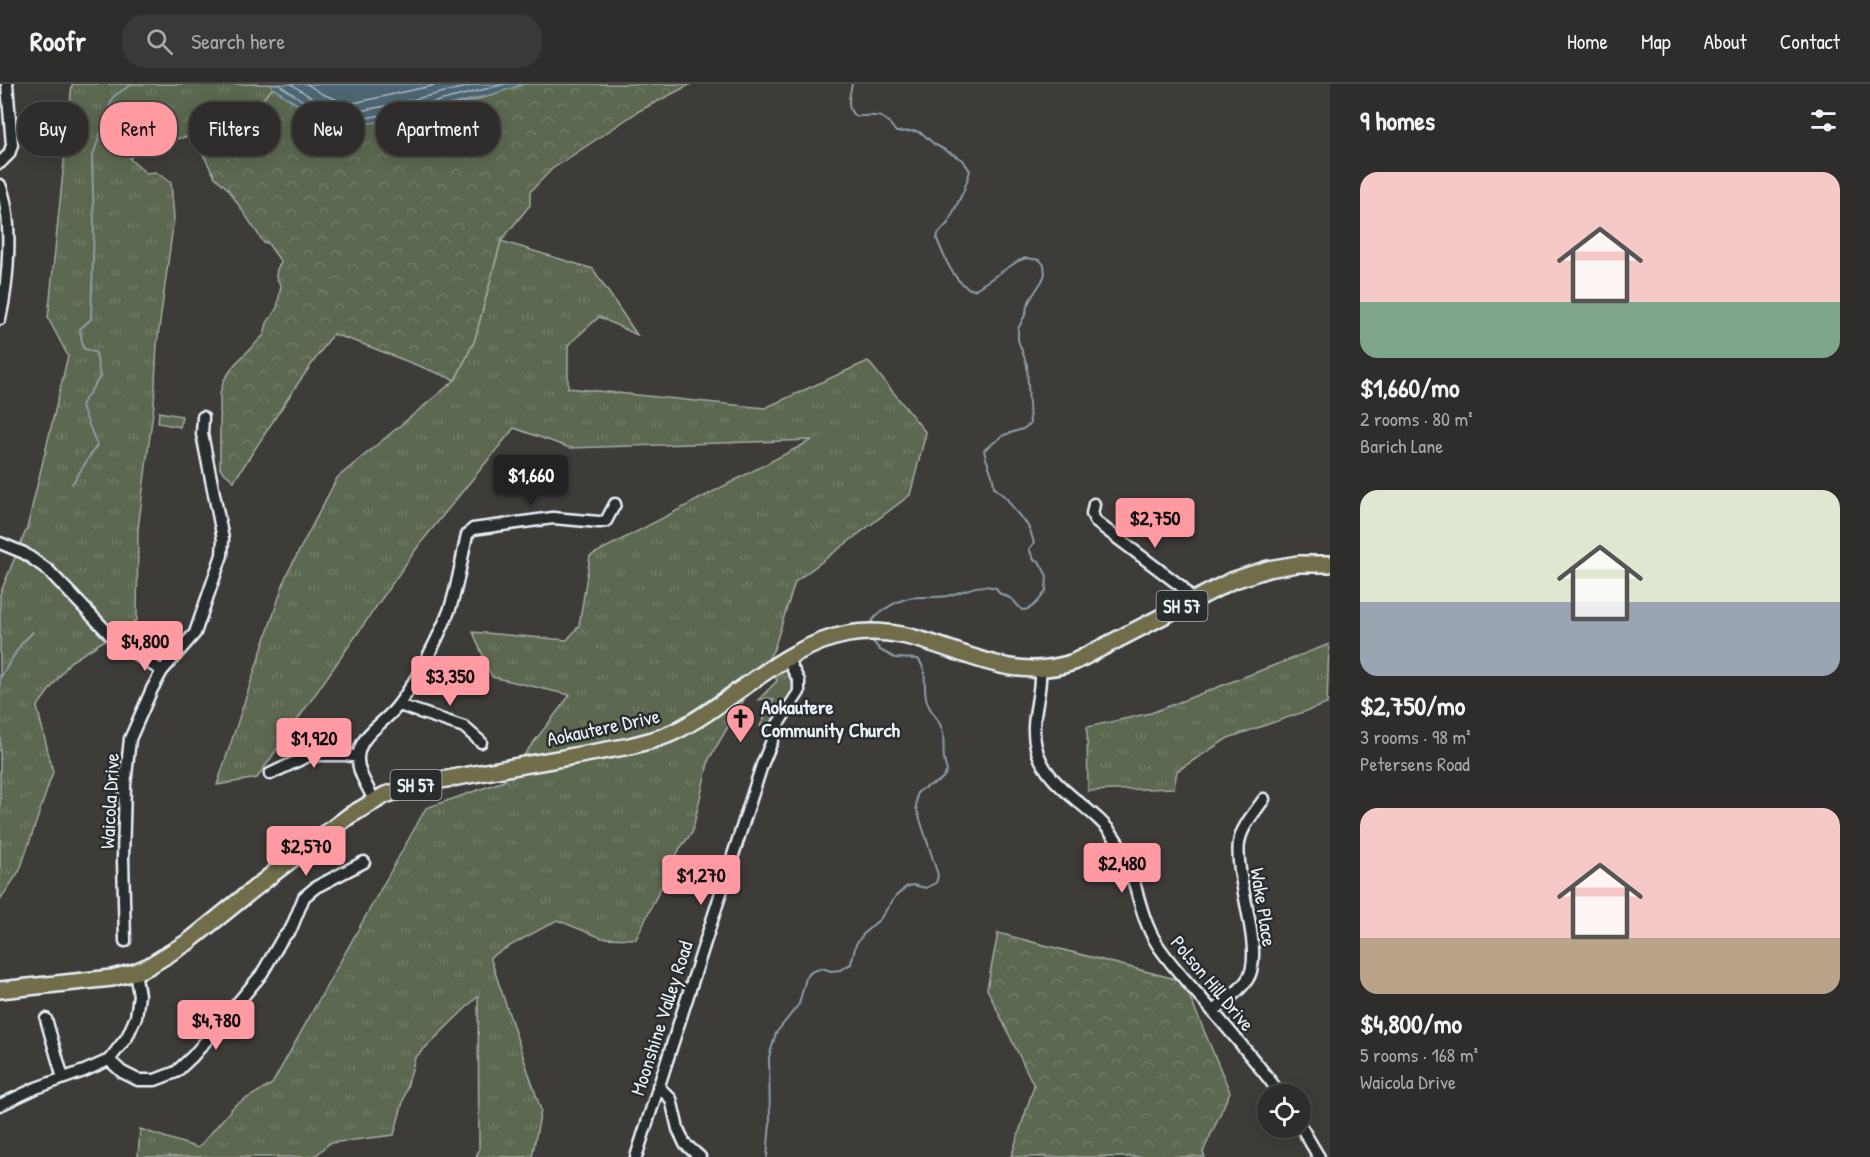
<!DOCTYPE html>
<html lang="en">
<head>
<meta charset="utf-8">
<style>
	:root { --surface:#2e2d2b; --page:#3a3937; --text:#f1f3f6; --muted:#a7a8a9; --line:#494947; --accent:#ff9aa2 }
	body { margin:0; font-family:"Patrick Hand",sans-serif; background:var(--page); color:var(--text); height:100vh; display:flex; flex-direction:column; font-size:22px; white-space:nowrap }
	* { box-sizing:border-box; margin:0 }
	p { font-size:20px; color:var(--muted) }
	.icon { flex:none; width:33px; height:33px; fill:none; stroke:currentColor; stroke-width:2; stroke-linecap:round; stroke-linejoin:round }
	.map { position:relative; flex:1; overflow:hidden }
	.side { display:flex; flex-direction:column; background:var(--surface); width:540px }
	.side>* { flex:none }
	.hud { position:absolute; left:18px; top:18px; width:570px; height:54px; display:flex; gap:12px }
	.buttons { position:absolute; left:1257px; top:1000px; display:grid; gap:12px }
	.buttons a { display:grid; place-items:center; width:54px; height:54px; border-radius:50%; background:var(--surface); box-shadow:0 3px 15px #0003,0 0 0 2px var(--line); font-size:30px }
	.price { position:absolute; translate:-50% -51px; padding:0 14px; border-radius:6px; background:var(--accent); color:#111; font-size:20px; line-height:39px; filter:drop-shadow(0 2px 3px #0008) }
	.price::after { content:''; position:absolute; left:50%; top:36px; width:18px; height:14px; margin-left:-9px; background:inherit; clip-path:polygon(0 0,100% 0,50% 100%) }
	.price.selected { background:#222; color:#fff }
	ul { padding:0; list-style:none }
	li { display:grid; align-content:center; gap:12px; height:318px; padding:0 30px }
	li span { display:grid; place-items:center; height:186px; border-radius:18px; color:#555 }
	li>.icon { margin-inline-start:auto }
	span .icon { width:108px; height:108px; fill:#fffc; stroke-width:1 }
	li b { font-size:26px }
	h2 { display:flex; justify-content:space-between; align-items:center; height:72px; padding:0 30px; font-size:26px }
	.tag { padding:0 21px; border-radius:24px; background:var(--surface); box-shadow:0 3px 15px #0003,0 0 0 2px var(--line); font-size:21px; line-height:54px }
	.tag.selected { background:var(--accent); color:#111 }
	header { display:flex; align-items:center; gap:36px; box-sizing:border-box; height:84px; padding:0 30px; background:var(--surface); border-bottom:2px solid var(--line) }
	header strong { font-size:28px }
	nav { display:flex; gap:33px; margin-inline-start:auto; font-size:21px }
	.search { width:420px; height:54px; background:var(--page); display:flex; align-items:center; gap:15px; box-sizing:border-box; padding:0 21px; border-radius:24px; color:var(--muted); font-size:22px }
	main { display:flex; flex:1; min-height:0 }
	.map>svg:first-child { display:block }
	.grass { fill:url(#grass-tufts); stroke:#a2aca4; stroke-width:1.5 }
	.forest { fill:url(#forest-crowns); stroke:#a2aca4; stroke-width:1.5 }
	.pitch { fill:#5b6850; stroke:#a2aca4; stroke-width:1.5 }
	.water { fill:#4d6672; stroke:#8b9ea8; stroke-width:1.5 }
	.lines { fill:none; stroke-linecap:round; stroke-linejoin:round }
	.shore { stroke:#aab9c2; stroke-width:1.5 }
	.stream { stroke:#8b9ea8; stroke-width:2 }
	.minor-casing { stroke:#e8f1f8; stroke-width:15 }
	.highway-casing { stroke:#e8f1f8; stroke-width:20 }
	.minor { stroke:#2a2d2e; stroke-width:10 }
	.highway { stroke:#716d4b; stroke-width:15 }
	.labels { text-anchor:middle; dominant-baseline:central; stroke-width:5; stroke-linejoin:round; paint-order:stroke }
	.shield { fill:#2a2d2e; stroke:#afb6bb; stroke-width:1.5 }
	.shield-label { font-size:18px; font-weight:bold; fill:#e8f1f8 }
	.poi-label { font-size:20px; font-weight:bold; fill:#e8f1f8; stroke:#2a2d2e; text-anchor:start }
	.street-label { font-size:20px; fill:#e8f1f8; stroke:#2a2d2e }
</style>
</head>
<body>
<header>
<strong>Roofr</strong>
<div class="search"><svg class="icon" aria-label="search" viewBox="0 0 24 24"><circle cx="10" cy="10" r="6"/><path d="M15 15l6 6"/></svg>Search here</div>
<nav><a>Home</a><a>Map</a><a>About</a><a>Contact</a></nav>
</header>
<main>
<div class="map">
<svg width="1330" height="1073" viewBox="0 0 1330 1073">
	<defs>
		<pattern id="grass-tufts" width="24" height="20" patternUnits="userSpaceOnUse" patternTransform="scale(1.5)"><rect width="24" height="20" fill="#5b6850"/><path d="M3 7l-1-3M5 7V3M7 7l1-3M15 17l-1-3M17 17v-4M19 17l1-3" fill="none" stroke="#737e6a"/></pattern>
		<pattern id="forest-crowns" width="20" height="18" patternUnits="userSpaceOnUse" patternTransform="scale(1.5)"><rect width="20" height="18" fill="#5b6850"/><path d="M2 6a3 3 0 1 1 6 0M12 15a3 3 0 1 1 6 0" fill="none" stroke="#737e6a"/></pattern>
	</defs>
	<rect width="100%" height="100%" fill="#3e3c39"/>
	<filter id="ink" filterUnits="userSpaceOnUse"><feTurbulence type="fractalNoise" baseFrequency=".0167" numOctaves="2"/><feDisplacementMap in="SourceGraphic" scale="12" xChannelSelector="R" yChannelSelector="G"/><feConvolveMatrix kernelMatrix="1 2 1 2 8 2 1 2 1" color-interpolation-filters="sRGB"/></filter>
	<g filter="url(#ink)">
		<path class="grass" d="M72,0H271L273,4L230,51L193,52L161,57L151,49L137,61L130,75L146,89L156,88L171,99L174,134L157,260L154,320L138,445L137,536L70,578L37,623L53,688L20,786L0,816V510L27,444L68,272L48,234Z
			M501,157L593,185L637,251L599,233L568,261V304L765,324L868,277L926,349L910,411L795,498L774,565L709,675L692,749L680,764L636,855L602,854L557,836L490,873L541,1026L532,1073H476L479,1066L478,912L415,974L394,1051L330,1059L314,1073H138L140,1045L198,1064L235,1021L272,1000L426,724L504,697L570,611L492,593L473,548L567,556L579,542L590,472L812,356L570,364L514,344L419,461L257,694L217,701L286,492L337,394L455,296L474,258Z
			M1329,560L1327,620L1228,654L1177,687L1174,704L1088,707L1087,643L1151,629Z
			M779,587C810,586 790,616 781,629C779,632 777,638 774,641C769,644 764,643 760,642L774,616L768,614L758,616L777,597L774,590Z"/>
		<path class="forest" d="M524,0H691L639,27L552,85L530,108V121L501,157L474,258L455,296L360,259L333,250L294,305L234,397L220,385V309L224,296L235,280L264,251L267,239L277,224L281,202L276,193L277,185L281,178L267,158L264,159L228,105L215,93L193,52L230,51L273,4L312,30L347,43L476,16Z
			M998,849L1183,897L1230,1008L1203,1068L1205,1073H1011L1034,1002L987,905Z"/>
		<path class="pitch" d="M159,328L182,332L180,343L158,339Z"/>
		<path class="water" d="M271,0H524L494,10L394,35L347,43L312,30L273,4Z"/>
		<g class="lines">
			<path class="shore" d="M278,0L315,25L348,37L393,29L505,0
				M291,0L318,18L348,29L391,21L478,0
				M307,0L322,10L349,20L440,0"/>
			<path class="stream" d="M852,0C850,10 845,24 855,32C877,33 881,26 896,48L916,47L923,50L934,60L963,76L970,87L964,106L948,139L938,150L937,155C943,170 955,203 974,206L1018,177L1026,174L1040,176L1044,181L1045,190L1042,197L1031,214L1027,222L1026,229L1018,245V256L1027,281L1030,340L1023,345L1004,351L984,366C986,379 994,390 994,403L1007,415L1016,428L1026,439L1030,446L1034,459L1029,465L1034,476L1039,477L1047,492L1046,507C1040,515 1033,526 1022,526L1012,515L999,509L996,504C978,498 965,508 947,512C934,514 921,512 909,514C896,517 872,530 869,544
				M72,400L97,361L81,321L100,293L96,269L83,264L80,245L91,235L94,141L92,74L113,13L132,0
				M0,594L21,560L33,548
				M767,1073L770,1039L769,973L776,949L799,920L806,894L811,888L822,884L831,887L840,886L851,880L856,860L865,848L880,835L895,813L906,803L913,801L926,804L936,799L938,791L916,723L917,709C927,699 941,702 947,687C941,671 945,665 943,650C942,637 932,631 928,620C921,605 930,589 918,575L895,574L880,566L871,555"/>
			<defs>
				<path id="minor" d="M0,79L9,70L12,61L7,0
					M0,101C14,135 8,199 0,235
					M1094,420L1092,430L1096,438L1182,503L1192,517
					M0,459L24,469L48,486L116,557L162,587
					M1040,586C1042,612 1029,637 1036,663C1046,705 1092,720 1115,754C1137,786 1136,827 1157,860C1170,880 1187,898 1203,916C1230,947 1257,978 1281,1011
					M399,621L464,643L481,658
					M270,690L310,671H346L358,673
					M374,716C368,703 357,688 358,673C360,649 387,638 399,620C417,596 438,555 449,527C458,503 461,476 467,451L473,445L553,434L599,438L606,437L615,420
					M125,857L123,775L125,701L130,655L152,605L162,587L195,549L222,471L223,455L202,350L203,333
					M1213,928C1224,918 1239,908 1247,896C1266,869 1234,795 1239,759C1241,743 1255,728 1264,715
					M46,935L63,994
					M109,976L122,988L138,996H155L176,988L193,972L261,891L282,855L291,845L304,813L316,803L364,778
					M658,1002L671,1015L678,1045L685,1060L700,1073
					M0,1021L36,1004L84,987L109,976L127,953L136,933L139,911L135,888
					M1300,1041L1319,1073
					M636,1073L762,681L772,657V649L799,608V597L787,574"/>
				<path id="highway" d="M0,906L112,894L135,888L149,882L188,858L275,788L349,732L385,711L424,699L630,662C645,658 660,655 674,648C733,619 782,562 848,550C932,535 990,607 1074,578L1231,497L1268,485L1298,480H1330"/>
			</defs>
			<use href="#minor" class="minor-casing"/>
			<use href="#highway" class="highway-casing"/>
			<use href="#minor" class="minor"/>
			<use href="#highway" class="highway"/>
		</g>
	</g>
	<defs>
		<symbol id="church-pin" viewBox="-11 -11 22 30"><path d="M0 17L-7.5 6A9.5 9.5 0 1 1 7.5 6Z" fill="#ff9aa2" stroke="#2a2d2e"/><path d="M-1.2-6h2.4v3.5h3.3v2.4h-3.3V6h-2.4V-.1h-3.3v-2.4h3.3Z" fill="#111"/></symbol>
	</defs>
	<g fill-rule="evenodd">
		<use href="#church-pin" x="724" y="618" width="33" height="45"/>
	</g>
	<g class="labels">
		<g class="shield">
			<rect x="1156.5" y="507" width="51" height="30" rx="4.5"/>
			<rect x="390.5" y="686" width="51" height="30" rx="4.5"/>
		</g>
		<g class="shield-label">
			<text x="1182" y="522">SH 57</text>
			<text x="416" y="701">SH 57</text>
		</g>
		<g class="poi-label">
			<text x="761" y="622">Aokautere<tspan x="761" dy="23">Community Church</tspan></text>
		</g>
		<g class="street-label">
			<text transform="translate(603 643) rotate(-12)">Aokautere Drive</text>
			<text transform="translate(109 717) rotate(-87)">Waicola Drive</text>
			<text transform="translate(1264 823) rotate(81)">Wake Place</text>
			<text transform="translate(1213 899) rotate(50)">Polson Hill Drive</text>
			<text transform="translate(661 934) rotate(-72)">Moonshine Valley Road</text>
		</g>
	</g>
</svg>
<div class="buttons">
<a><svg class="icon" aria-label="locate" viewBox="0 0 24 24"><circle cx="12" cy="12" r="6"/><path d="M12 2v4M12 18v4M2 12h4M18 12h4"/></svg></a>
</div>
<b class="price selected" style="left:531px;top:422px">$1,660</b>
<b class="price" style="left:1155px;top:465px">$2,750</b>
<b class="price" style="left:145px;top:588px">$4,800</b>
<b class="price" style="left:450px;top:623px">$3,350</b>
<b class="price" style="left:314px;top:685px">$1,920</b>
<b class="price" style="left:306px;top:793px">$2,570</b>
<b class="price" style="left:1122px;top:810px">$2,480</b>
<b class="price" style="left:701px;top:822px">$1,270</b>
<b class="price" style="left:216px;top:967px">$4,780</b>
<div class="hud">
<a class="tag">Buy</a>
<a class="tag selected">Rent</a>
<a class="tag">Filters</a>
<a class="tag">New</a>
<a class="tag">Apartment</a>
</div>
</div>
<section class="side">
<h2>9 homes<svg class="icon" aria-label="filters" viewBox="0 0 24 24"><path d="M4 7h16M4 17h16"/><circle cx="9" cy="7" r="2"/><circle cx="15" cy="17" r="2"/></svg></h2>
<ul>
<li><span style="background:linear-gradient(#f6c9c9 70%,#7fa58c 0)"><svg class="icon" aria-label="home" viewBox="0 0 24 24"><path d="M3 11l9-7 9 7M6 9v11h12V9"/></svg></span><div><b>$1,660/mo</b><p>2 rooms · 80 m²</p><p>Barich Lane</p></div></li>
<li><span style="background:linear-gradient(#dfe7d0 60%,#9aa5b1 0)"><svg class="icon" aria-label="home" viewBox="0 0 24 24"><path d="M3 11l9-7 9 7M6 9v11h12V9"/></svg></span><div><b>$2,750/mo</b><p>3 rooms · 98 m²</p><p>Petersens Road</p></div></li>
<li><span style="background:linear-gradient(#f6c9c9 70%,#b9a48a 0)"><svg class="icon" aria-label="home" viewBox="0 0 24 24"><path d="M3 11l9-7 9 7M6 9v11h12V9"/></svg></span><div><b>$4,800/mo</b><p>5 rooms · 168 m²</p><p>Waicola Drive</p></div></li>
</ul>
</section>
</main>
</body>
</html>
